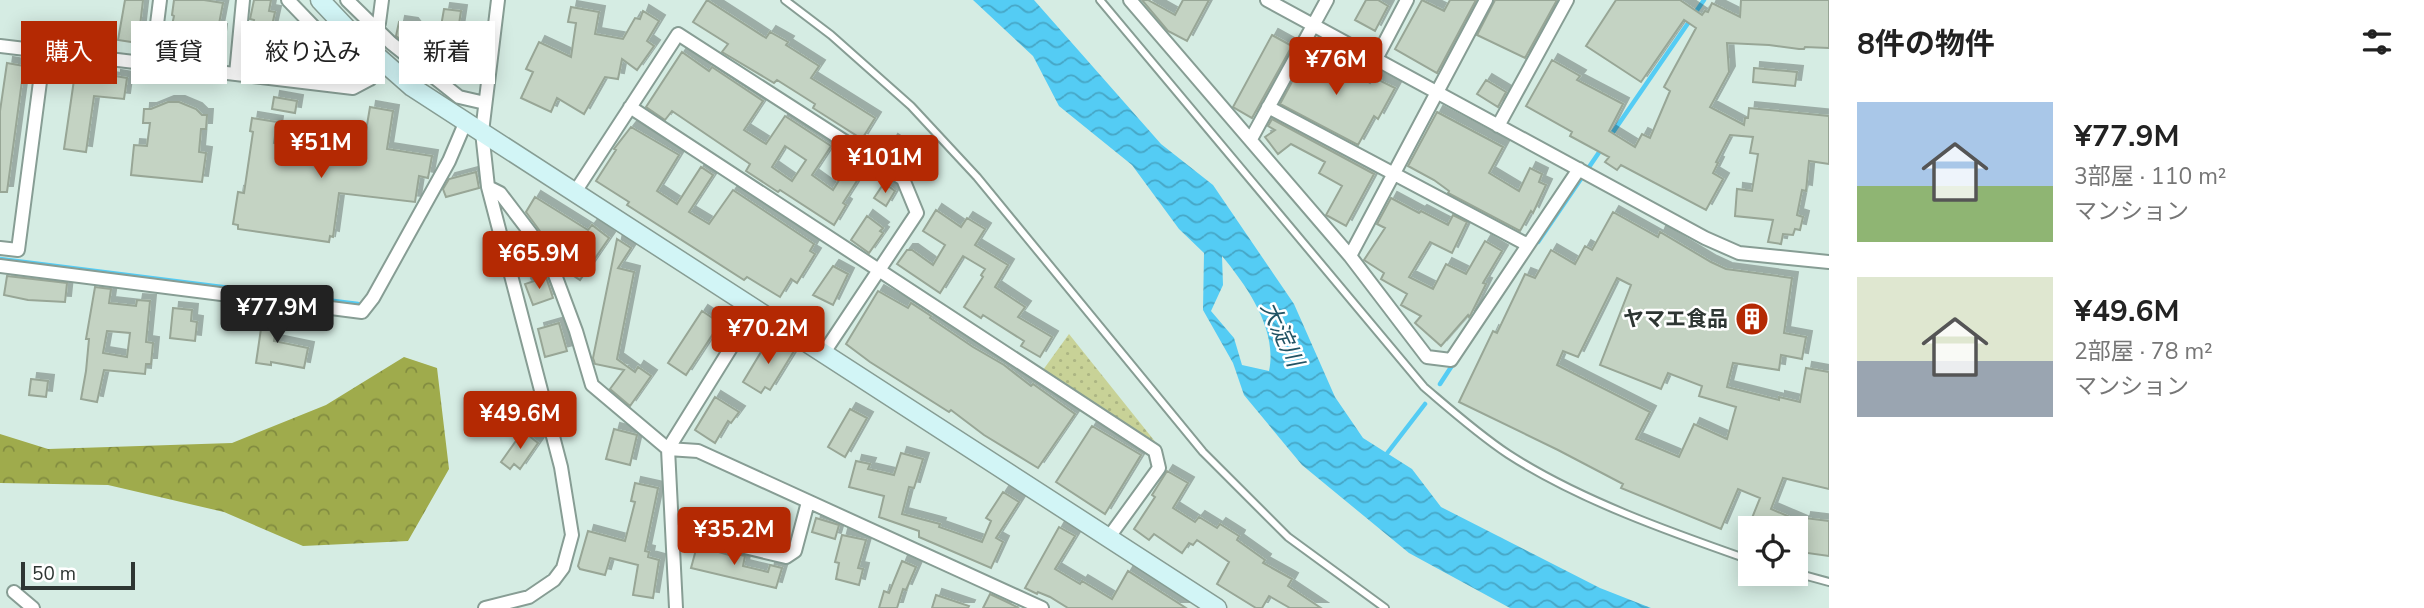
<!DOCTYPE html>
<html lang="ja">
<head>
<meta charset="utf-8">
<style>
	:root { --surface:#fff; --page:#f2f2f2; --text:#222; --muted:#767676; --accent:#b42903 }
	body { margin:0; font-family:"Nunito Sans","Noto Sans JP",sans-serif; background:var(--page); color:var(--text); height:100vh; display:flex; flex-direction:column; font-size:26px; white-space:nowrap }
	* { box-sizing:border-box; margin:0 }
	p { font-size:23px; color:var(--muted) }
	.icon { flex:none; width:38px; height:38px; fill:none; stroke:currentColor; stroke-width:2; stroke-linecap:round; stroke-linejoin:round }
	.map { position:relative; flex:1; overflow:hidden }
	.side { display:flex; flex-direction:column; background:var(--surface); width:595px }
	.side>* { flex:none }
	.hud { position:absolute; left:21px; top:21px; width:665px; height:63px; display:flex; gap:14px }
	.controls { position:absolute; left:1738px; top:516px; display:grid; gap:14px }
	.controls a { display:grid; place-items:center; width:70px; height:70px; border-radius:0px; background:var(--surface); box-shadow:0 4px 18px #0003; font-size:35px }
	.scale { position:absolute; left:21px; bottom:18px; width:114px; box-sizing:border-box; padding-left:7px; border:4px solid #2e3633; border-top:0; font-size:19px; line-height:24px; white-space:nowrap; color:#2e3633; -webkit-text-stroke:5px #fff; paint-order:stroke }
	.price { position:absolute; translate:-50% -60px; padding:0 16px; border-radius:7px; background:var(--accent); color:#fff; font-size:23px; line-height:46px; filter:drop-shadow(0 2px 4px #0008) }
	.price::after { content:''; position:absolute; left:50%; top:42px; width:21px; height:16px; margin-left:-10px; background:inherit; clip-path:polygon(0 0,100% 0,50% 100%) }
	.price.current { background:#222; color:#fff }
	ul { padding:0; list-style:none }
	li { display:flex; align-items:center; gap:21px; height:175px; padding:0 28px }
	li span { display:grid; place-items:center; flex:none; width:196px; height:140px; border-radius:0px; color:#555 }
	li>.icon { margin-inline-start:auto }
	span .icon { width:84px; height:84px; fill:#fffc; stroke-width:1 }
	li b { font-size:30px }
	h2 { display:flex; justify-content:space-between; align-items:center; height:84px; padding:0 28px; font-size:30px }
	.pill { padding:0 24px; border-radius:0px; background:var(--surface); box-shadow:0 4px 18px #0003; font-size:24px; line-height:63px }
	.pill.current { background:var(--accent); color:#fff }
	main { display:flex; flex:1; min-height:0 }
	.map>svg:first-child { display:block }
	.green { fill:url(#green-dots) }
	.forest { fill:url(#forest-crowns) }
	.water { fill:url(#water-waves); fill-rule:evenodd }
	.lines { fill:none; stroke-linecap:round; stroke-linejoin:round }
	.stream { stroke:#54ccf4; stroke-width:4.5 }
	.building { fill:#c4d3c3; stroke:#98a696; stroke-width:2; fill-rule:evenodd; filter:url(#shadow) }
	.lane-casing { stroke:#879d94; stroke-width:10 }
	.street-casing { stroke:#879d94; stroke-width:16 }
	.secondary-casing { stroke:#879d94; stroke-width:21 }
	.lane { stroke:#fff; stroke-width:6 }
	.street { stroke:#fff; stroke-width:12 }
	.secondary { stroke:#d2f5f6; stroke-width:18 }
	.labels { text-anchor:middle; dominant-baseline:central; stroke-width:5; stroke-linejoin:round; paint-order:stroke }
	.poi-label { font-size:21px; font-weight:bold; fill:#2e3633; stroke:#fff; text-anchor:end }
	.water-label { font-size:23px; font-style:italic; fill:#215364; stroke:#fff }
</style>
</head>
<body>
<main>
<div class="map">
<svg width="1829" height="608" viewBox="0 0 1829 608">
	<defs>
		<pattern id="green-dots" width="8" height="8" patternUnits="userSpaceOnUse" patternTransform="scale(1.75)"><rect width="8" height="8" fill="#c8d297"/><path d="M2 2h.1M6 6h.1" fill="none" stroke="#acb583" stroke-width="1.8" stroke-linecap="round"/></pattern>
		<pattern id="forest-crowns" width="20" height="18" patternUnits="userSpaceOnUse" patternTransform="scale(1.75)"><rect width="20" height="18" fill="#9fab4c"/><path d="M2 6a3 3 0 1 1 6 0M12 15a3 3 0 1 1 6 0" fill="none" stroke="#828c40"/></pattern>
		<pattern id="water-waves" width="16" height="10" patternUnits="userSpaceOnUse" patternTransform="scale(1.75)"><rect width="16" height="10" fill="#54ccf4"/><path d="M0 5q4-4 8 0t8 0" fill="none" stroke="#46a6c6"/></pattern>
		<filter id="shadow"><feDropShadow dx="6" dy="-6" stdDeviation="0" flood-color="#0004"/></filter>
	</defs>
	<rect width="100%" height="100%" fill="#d5ece3"/>
	<path class="green" d="M1069,334L1157,444L1043,370Z"/>
	<path class="forest" d="M404,357L437,368L449,469L408,541L303,546L224,512L108,485L0,483V434L48,449L232,443L326,405Z"/>
	<path class="water" d="M973,0H1034L1161,144L1213,185L1294,304L1335,397L1363,438L1412,469L1441,507L1600,588L1651,608H1510L1409,553L1302,465L1244,395L1233,363L1203,310L1204,253L1179,229L1132,165L1059,106L1033,56ZM1222,256C1247,286 1278,330 1269,371L1242,365L1234,338L1211,311L1223,285Z"/>
	<g class="lines">
		<path class="stream" d="M1609,138L1704,0
			M1538,242L1602,148
			M0,259L358,304
			M1440,384L1455,361
			M1385,456L1425,404"/>
	</g>
	<path class="building" d="M125,0H143L138,43L118,40Z
		M174,0H204L223,3L218,29L221,30L218,53L185,48L184,52L167,48L174,16L172,15Z
		M254,0H271L269,11L275,12L271,30L297,36L294,52L267,46L263,62L246,59L254,20L250,19Z
		M707,0L766,38L770,32L788,42L786,45L819,66L811,78L875,118L862,139L813,108L815,104L777,80L774,83L722,52L728,44L693,22Z
		M1142,0H1148L1175,15L1183,0H1209L1187,41L1168,31Z
		M1366,0H1378L1388,6L1375,31L1355,20Z
		M1422,0L1444,11L1450,0H1476L1437,73L1395,49Z
		M1495,0H1557L1525,58L1477,35Z
		M1616,0H1680L1702,15L1705,11L1708,12L1712,3L1740,17L1741,0H1829V48L1805,47L1804,49H1799L1769,45L1727,43L1729,72L1710,107L1744,125L1745,118H1748L1749,108L1829,116V164L1809,161L1806,191L1802,190L1797,215L1803,217L1800,230L1795,229L1793,235L1783,234L1781,244L1768,242L1773,220L1735,216L1737,189L1752,191L1758,154L1750,153L1753,137L1730,135L1716,162L1718,163L1713,173L1723,179L1706,210L1621,165L1617,170L1605,162L1609,157L1570,136L1572,132L1526,106L1552,60L1580,76L1577,80L1623,104L1609,131L1635,147L1642,134L1650,138L1670,91L1664,87L1696,28L1684,20L1641,82L1586,46Z
		M571,7L599,12L595,34L623,39L635,18L640,19L643,11L659,21L647,41L654,46L637,70L622,59L618,79L605,77L584,114L557,98L551,112L521,98L533,72L526,69L539,42L571,57L576,23L568,22Z
		M444,9L461,11L452,70L434,66Z
		M399,22L412,24L418,32L414,50L396,36Z
		M1272,35L1292,46L1252,118L1233,107Z
		M303,46L320,49L317,67L300,63Z
		M1314,47L1330,55L1327,60L1370,83L1373,77L1395,88L1378,119L1374,116L1358,145L1280,104L1307,54L1310,56Z
		M682,52L709,71L712,67L763,101L744,130L766,144L785,116L831,146L812,175L833,190L852,159L865,168L843,203L846,205L834,225L780,190L778,192L746,171L750,164L672,111L665,120L646,107ZM785,146L806,160L792,181L772,167Z
		M7,63L24,66L7,192H0V111Z
		M1754,68L1797,72L1795,86L1753,82Z
		M75,73L115,79V76L127,78L124,99L94,96L86,152L64,149Z
		M1486,80L1506,92L1498,107L1477,94Z
		M274,97L297,101L295,113L272,109Z
		M168,102H179L196,109L202,115H207L206,129H201L199,152L206,153L202,182L131,175L134,145L147,146L150,123H143L144,109H151Z
		M370,107L393,111L387,149L432,156L428,178L419,176L415,202L339,193L333,237L330,236L329,242L238,229V225L233,224L238,192L244,193L253,132L250,131L252,118L277,122L274,143L315,150L316,142L363,149Z
		M1437,112L1503,147L1489,173L1519,191L1530,168L1542,174L1539,182L1546,185L1533,213L1531,211L1520,231L1448,193L1449,191L1434,180L1408,166Z
		M1272,119L1374,174L1346,226L1326,215L1342,186L1319,173L1325,162L1291,144L1278,154L1265,137L1275,130L1268,126Z
		M631,127L679,155L657,191L677,204L701,167L713,175L689,212L709,224L733,190L814,244L810,251L815,254L797,283L791,279L780,297L747,277L744,280L627,205L629,202L596,181L616,150L614,149Z
		M892,140L911,152L902,167L883,155Z
		M476,172L479,188L446,197L443,189L449,179Z
		M884,183L895,191L886,206L874,198Z
		M535,197L588,230L592,225L609,238L580,280L562,268L571,254L545,238L526,212Z
		M1391,198L1419,213L1421,211L1448,225L1453,215L1467,222L1452,253L1430,242L1409,277L1433,289L1446,264L1466,274L1485,241L1502,251L1483,283L1486,284L1471,314L1469,317L1468,315L1441,346L1415,323L1421,316L1401,305L1407,294L1381,279L1384,273L1364,260L1385,228L1377,224Z
		M936,210L961,227L967,218L985,229L975,245L1008,265L995,287L1025,307L1018,317L1052,337L1040,357L1021,346L1024,341L983,315L981,318L964,307L983,277L981,275L985,269L963,256L940,293L897,264L907,250H912L933,265L945,245L923,231Z
		M1613,212L1658,237L1660,232L1711,262L1726,269L1792,278L1784,333L1806,337L1802,359L1781,355L1779,370L1733,363L1727,387L1779,400V397L1800,402L1806,368L1829,372V489L1783,478L1771,509L1804,523L1805,518L1829,521V556L1800,552L1803,528H1748L1760,498L1738,489L1721,529L1621,488L1623,484L1558,450L1459,402L1493,331L1497,333L1525,274L1535,278L1551,250L1575,264L1585,246L1592,250ZM1617,278L1631,285L1600,365L1661,389L1668,373L1702,386L1699,396L1736,407L1727,439L1694,424L1679,457L1636,439L1650,412L1557,365L1563,351L1578,357Z
		M867,216L883,228L880,231L883,233L869,253L851,240Z
		M617,239L631,248L618,268L634,272L617,359L635,372L638,367L651,376L630,406L610,389L624,370L595,364L593,358Z
		M833,266L848,274L833,305L813,295Z
		M7,276L67,283L65,302L28,300L4,295Z
		M546,277L553,298L533,305L525,284Z
		M95,287L111,289L109,303L136,306L137,300L150,301L146,342L153,343L151,364H146L145,374L104,370L97,402L81,399L86,371L89,339H86ZM107,331L130,333L127,357L103,353Z
		M878,291L908,308L911,303L931,316L930,318L973,347L1004,365L1031,386L1033,384L1075,414L1038,468L984,435L951,410L949,412L870,362L846,344Z
		M173,308L192,310L191,321L197,322L195,341L170,338Z
		M264,308L279,310L274,341L308,348L304,368L271,362V365L256,363Z
		M702,311L720,323L686,375L668,363Z
		M559,323L567,351L545,357L538,329Z
		M770,337L780,346L781,343L794,351L770,390L765,387L761,393L743,382Z
		M31,379L48,381L46,397L29,395Z
		M715,397L739,412L731,423L728,421L715,443L695,430Z
		M850,409L867,418L845,457L828,447Z
		M1092,426L1141,455L1105,514L1056,482Z
		M614,429L637,435L630,465L606,459Z
		M523,431L538,443L520,469L514,464L510,469L501,462Z
		M901,453L923,459L914,488L909,487L902,514L940,524L939,527L982,542L991,521L986,518L1003,492L1019,502L996,538L1003,542L991,568L919,537V531L879,517L884,496L849,487L856,461L870,464L868,469L894,475Z
		M1167,471L1188,483L1173,508L1195,522L1199,517L1217,528L1220,524L1239,536L1237,540L1265,560L1263,563L1292,579L1288,586L1321,608H1290L1269,596L1262,608H1256L1217,584L1229,562L1197,540L1193,545L1189,543L1182,553L1154,534L1149,540L1134,529L1155,497L1152,495Z
		M635,483L658,488L645,551L649,552L648,557L659,560L653,598L633,595L638,565L610,558L605,575L580,569L578,566L588,531L625,541L635,502L631,501Z
		M816,518L839,525L835,539L812,532Z
		M1059,527L1075,536L1055,569L1080,584L1082,581L1112,599L1128,571L1186,608H1068L1050,597L1038,592L1037,594L1025,588Z
		M842,535L866,540L858,568L863,569L859,585L836,579L839,563L835,562Z
		M697,546L729,555V552L745,556L743,566L768,572L770,565L782,568L776,588L691,568Z
		M902,561L916,567L906,590L903,589L897,608H879L884,591L889,593Z
		M990,594L1007,602L1019,608H983Z
		M936,595L969,606L968,608H932Z"/>
	<g class="lines">
		<defs>
			<path id="lane" d="M785,0L831,35L911,106L977,177L1203,452L1288,537L1385,608
				M1100,0L1424,387C1451,410 1478,434 1508,454C1579,500 1670,532 1750,560
				M1796,573L1829,582"/>
			<path id="street" d="M288,0L338,52L370,79
				M347,0L391,43L459,97L485,103
				M1130,0L1350,256L1427,357L1451,360L1579,169
				M1267,0L1705,238L1739,253L1829,262
				M375,29L379,23L382,0
				M0,46L353,88L370,79L384,64
				M1376,59L1407,0
				M152,64L160,0
				M236,74L243,0
				M630,107L1155,451L1159,468L1109,537
				M1268,107L1528,245
				M1498,126L1567,0
				M1251,139L1327,0
				M488,187L500,193L548,256L576,331L592,385L668,449L698,451L1042,608
				M575,192L678,34L903,179L917,213L823,354
				M0,248L18,250L44,51
				M1350,256L1486,0
				M0,266L362,312L373,298L449,161L466,121
				M674,530L786,557L795,551L808,502
				M14,592L33,608
				M485,608L529,597L554,580L563,568L572,535L561,467L488,187L482,132L498,0
				M676,608L668,449L755,309"/>
			<path id="secondary" d="M320,0L353,35L412,87L1217,608"/>
		</defs>
		<use href="#lane" class="lane-casing"/>
		<use href="#street" class="street-casing"/>
		<use href="#secondary" class="secondary-casing"/>
		<use href="#lane" class="lane"/>
		<use href="#street" class="street"/>
		<use href="#secondary" class="secondary"/>
	</g>
	<defs>
		<symbol id="building-disc" viewBox="-11 -11 22 22"><circle r="9.5" fill="#b42903" stroke="#fff"/><path d="M-4-6H4V6H1V3H-1V6H-4ZM-2.5-4.3h1.7v1.8h-1.7ZM.8-4.3h1.7v1.8H.8ZM-2.5-1h1.7V.8h-1.7ZM.8-1h1.7V.8H.8Z" fill="#fff"/></symbol>
	</defs>
	<g fill-rule="evenodd">
		<use href="#building-disc" x="1733" y="300" width="38" height="38"/>
	</g>
	<g class="labels">
		<g class="poi-label">
			<text x="1728" y="319">ヤマエ食品</text>
		</g>
		<g class="water-label">
			<text transform="translate(1282 334) rotate(65)">大淀川</text>
		</g>
	</g>
</svg>
<div class="controls">
<a><svg class="icon" aria-label="locate" viewBox="0 0 24 24"><circle cx="12" cy="12" r="6"/><path d="M12 2v4M12 18v4M2 12h4M18 12h4"/></svg></a>
</div>
<div class="scale">50 m</div>
<b class="price" style="left:1336px;top:97px">¥76M</b>
<b class="price" style="left:321px;top:180px">¥51M</b>
<b class="price" style="left:885px;top:195px">¥101M</b>
<b class="price" style="left:539px;top:291px">¥65.9M</b>
<b class="price current" style="left:277px;top:345px">¥77.9M</b>
<b class="price" style="left:768px;top:366px">¥70.2M</b>
<b class="price" style="left:520px;top:451px">¥49.6M</b>
<b class="price" style="left:734px;top:567px">¥35.2M</b>
<div class="hud">
<a class="pill current">購入</a>
<a class="pill">賃貸</a>
<a class="pill">絞り込み</a>
<a class="pill">新着</a>
</div>
</div>
<section class="side">
<h2>8件の物件<svg class="icon" aria-label="filters" viewBox="0 0 24 24"><path d="M4 7h16M4 17h16"/><circle cx="9" cy="7" r="2"/><circle cx="15" cy="17" r="2"/></svg></h2>
<ul>
<li><span style="background:linear-gradient(#a9c7e8 60%,#8fb573 0)"><svg class="icon" aria-label="home" viewBox="0 0 24 24"><path d="M3 11l9-7 9 7M6 9v11h12V9"/></svg></span><div><b>¥77.9M</b><p>3部屋 · 110 m²</p><p>マンション</p></div></li>
<li><span style="background:linear-gradient(#dfe7d0 60%,#9aa5b1 0)"><svg class="icon" aria-label="home" viewBox="0 0 24 24"><path d="M3 11l9-7 9 7M6 9v11h12V9"/></svg></span><div><b>¥49.6M</b><p>2部屋 · 78 m²</p><p>マンション</p></div></li>
</ul>
</section>
</main>
</body>
</html>
